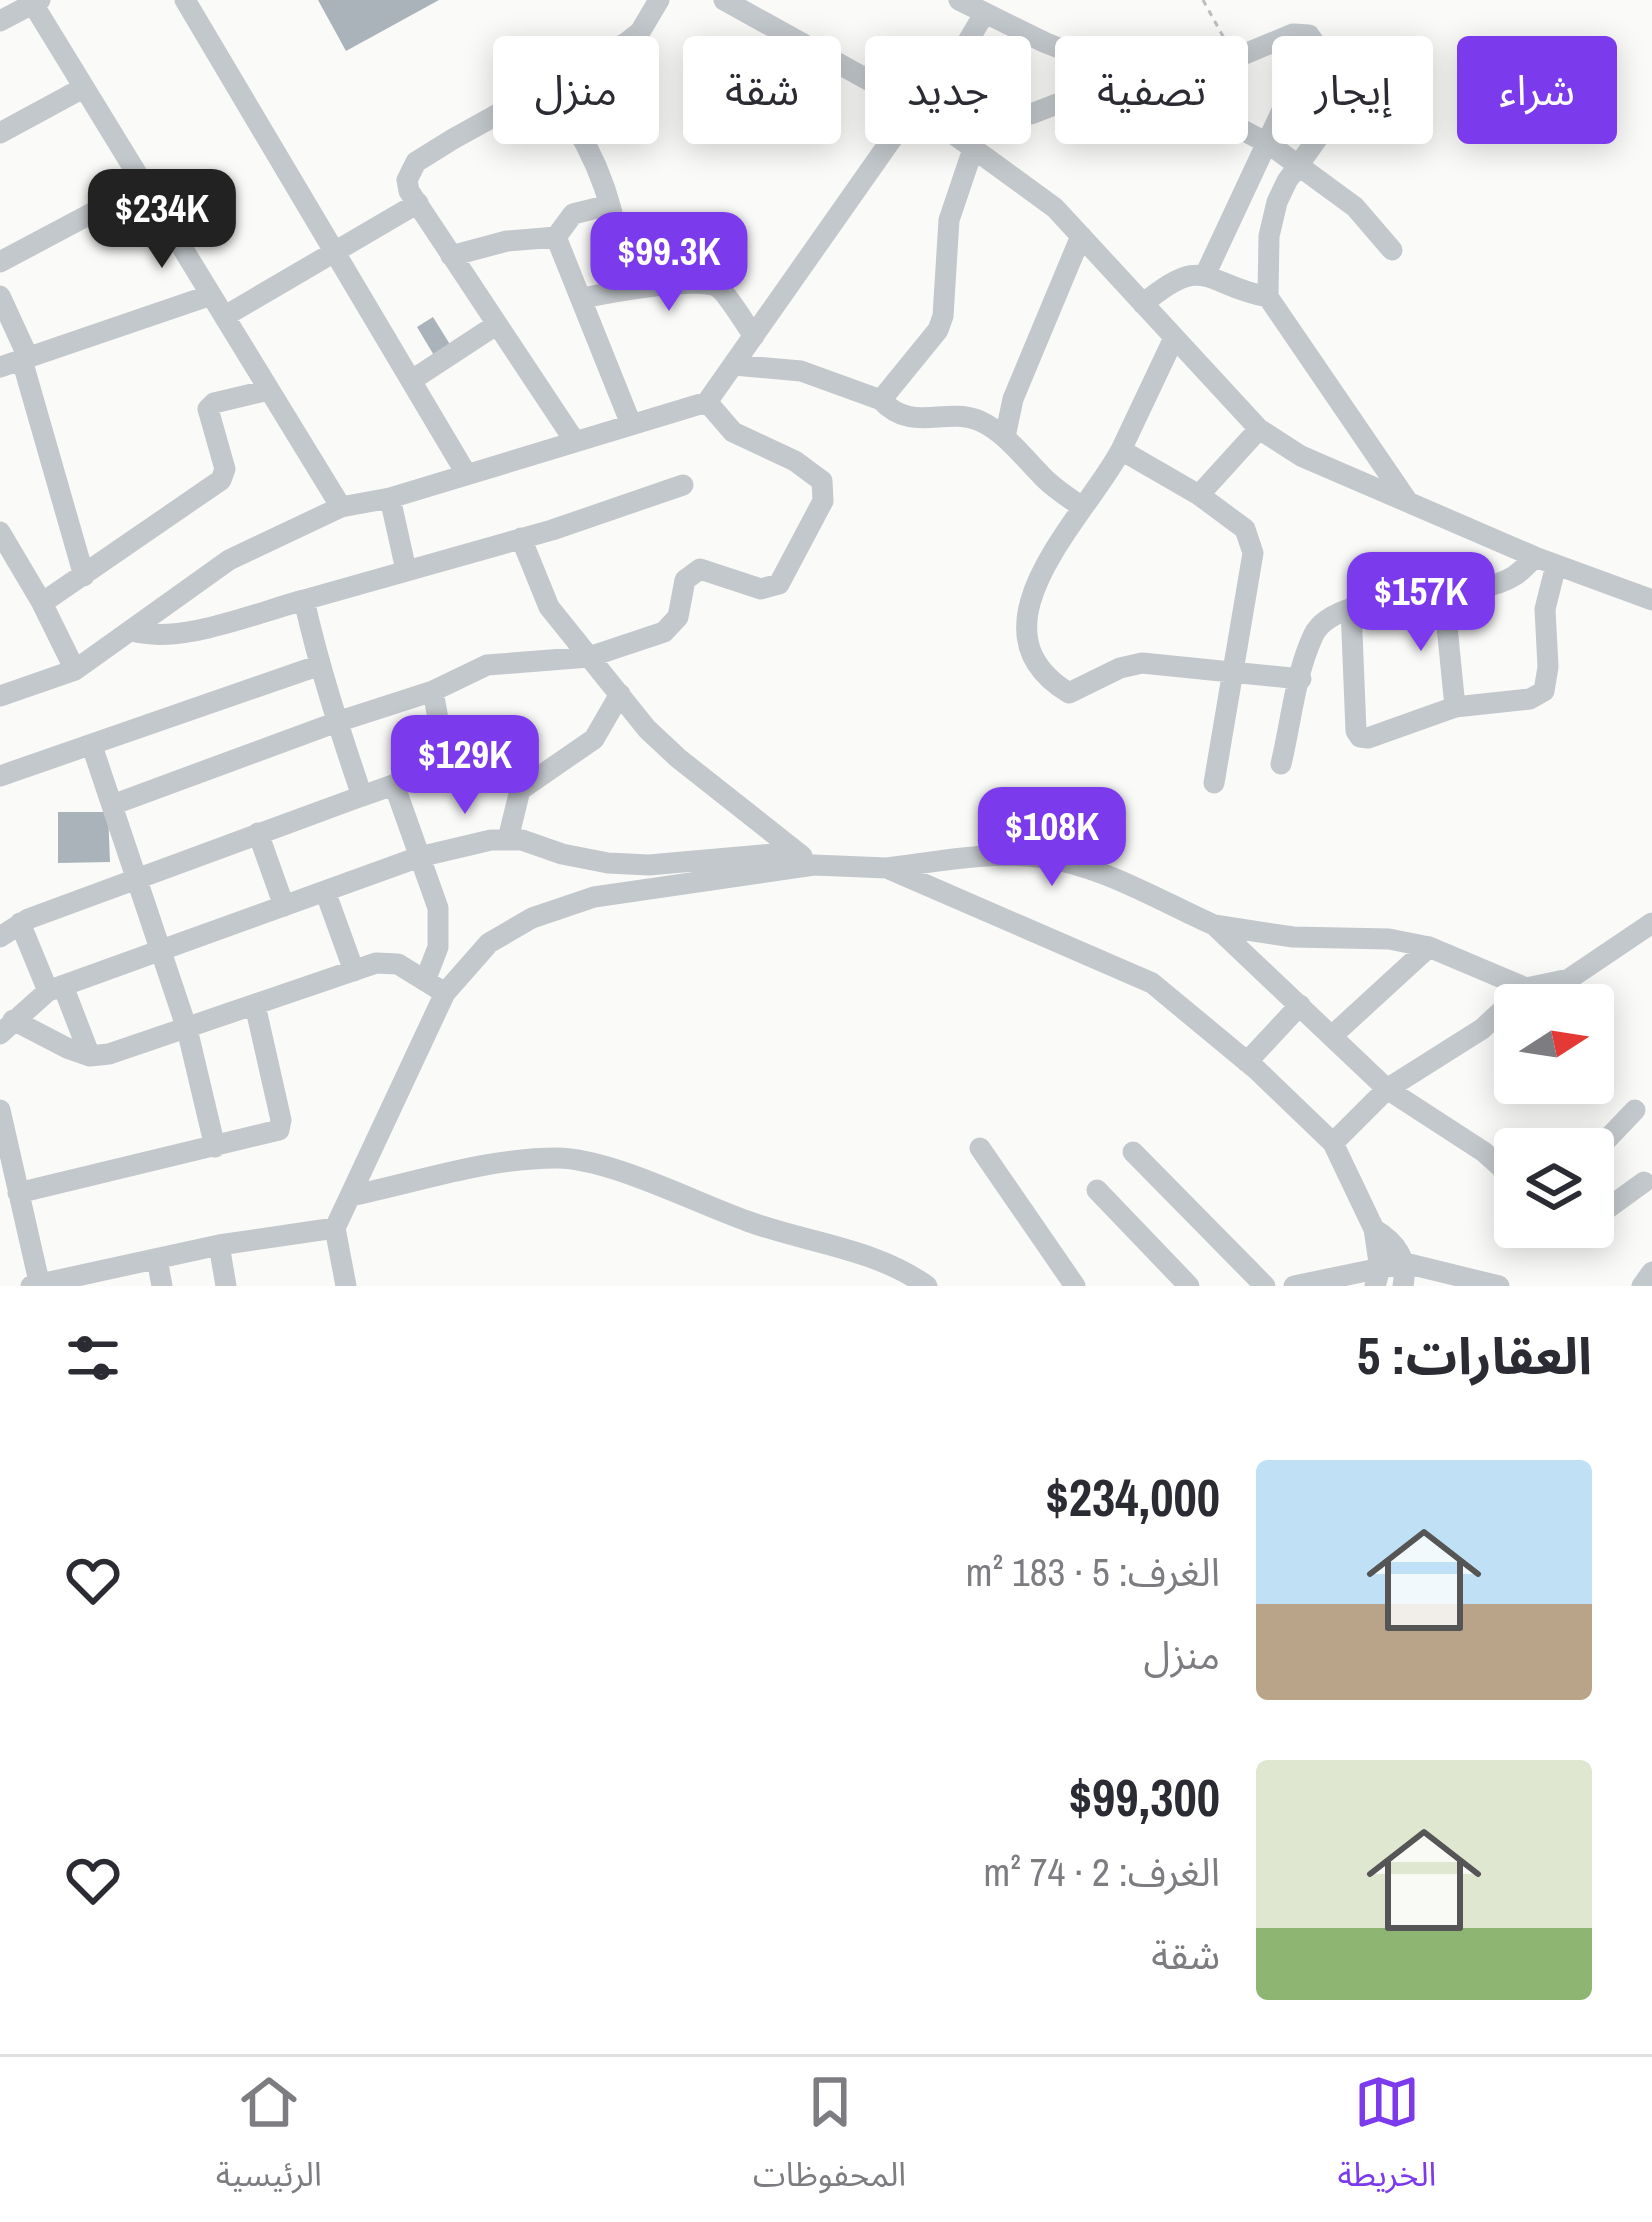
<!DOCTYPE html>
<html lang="ar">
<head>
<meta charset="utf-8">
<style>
	:root { --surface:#fff; --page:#f2f2f3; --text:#2b2b33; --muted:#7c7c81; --line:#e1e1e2; --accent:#7c3aed }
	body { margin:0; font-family:"Archivo Narrow","Noto Sans Arabic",sans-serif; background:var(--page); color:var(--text); direction:rtl; height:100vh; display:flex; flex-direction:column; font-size:45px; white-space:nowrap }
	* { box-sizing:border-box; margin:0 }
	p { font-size:39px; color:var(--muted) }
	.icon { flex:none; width:66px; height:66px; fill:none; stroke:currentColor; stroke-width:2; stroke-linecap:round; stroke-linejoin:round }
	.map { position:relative; height:1286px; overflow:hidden; direction:ltr }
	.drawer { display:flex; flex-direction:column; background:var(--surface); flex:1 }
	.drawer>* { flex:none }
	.banner { position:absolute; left:36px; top:36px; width:1581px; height:108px; direction:rtl; display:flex; gap:24px }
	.needle { width:78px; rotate:78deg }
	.tools { position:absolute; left:1494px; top:984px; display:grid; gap:24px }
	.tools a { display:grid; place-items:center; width:120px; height:120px; border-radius:12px; background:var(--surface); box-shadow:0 6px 30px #0003; font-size:60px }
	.price { position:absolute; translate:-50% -102px; padding:0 27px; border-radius:24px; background:var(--accent); color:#fff; font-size:39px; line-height:78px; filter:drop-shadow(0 3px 6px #0008) }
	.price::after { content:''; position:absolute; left:50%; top:72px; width:36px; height:27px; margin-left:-18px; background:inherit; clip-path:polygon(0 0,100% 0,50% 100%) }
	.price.current { background:#222; color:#fff }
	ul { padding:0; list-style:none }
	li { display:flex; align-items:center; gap:36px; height:300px; padding:0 60px }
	li span { display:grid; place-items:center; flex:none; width:336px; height:240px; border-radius:12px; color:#555 }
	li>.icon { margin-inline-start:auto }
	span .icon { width:144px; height:144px; fill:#fffc; stroke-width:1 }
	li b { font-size:51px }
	h2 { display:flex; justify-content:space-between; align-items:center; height:144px; padding:0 60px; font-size:51px }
	.pill { padding:0 42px; border-radius:12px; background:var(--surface); box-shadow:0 6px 30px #0003; font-size:42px; line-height:108px }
	.pill.current { background:var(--accent); color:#fff }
	.menu { display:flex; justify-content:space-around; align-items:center; height:168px; border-top:3px solid var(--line); background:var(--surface); font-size:33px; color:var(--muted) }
	.menu a { display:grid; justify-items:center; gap:6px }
	.menu .current { color:var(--accent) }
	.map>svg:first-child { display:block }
	.building { fill:#aab3b9 }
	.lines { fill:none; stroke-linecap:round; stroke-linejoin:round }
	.path { stroke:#bbbfc2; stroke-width:3; stroke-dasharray:6 6; stroke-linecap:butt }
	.minor { stroke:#c3c8cc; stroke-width:21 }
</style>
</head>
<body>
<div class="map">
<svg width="1652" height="1286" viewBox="0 0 1652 1286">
	<rect width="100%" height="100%" fill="#fafaf8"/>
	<path class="building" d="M318,0H439L346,51Z
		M433,317L451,346L435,357L417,327Z
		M58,812H108L110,862L58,863Z"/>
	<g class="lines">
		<path class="path" d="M1203,0L1225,40"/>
		<path class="minor" d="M185,0L467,475
			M724,0L915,106L1055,208L1259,429L1301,456L1535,557L1652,600
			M959,0L1046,43L1163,88L1269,144L1355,207L1392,250
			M33,4L341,507
			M0,21L40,0
			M942,85L1031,114L1129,76
			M547,86C595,145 621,214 622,290
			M1163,88L1293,34L1309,35L1314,42L1206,273
			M1325,128L1287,181L1277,202L1269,236L1268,297L1406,499
			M0,133L83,88
			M556,237L573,214L609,205
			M451,256L507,241L556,237L631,424
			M0,262L143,186
			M0,296L28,357
			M583,298C607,293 700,275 719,288C729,296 745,324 754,336
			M1143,304C1206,251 1204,285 1268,297
			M225,316L418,203
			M22,360L84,576
			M734,365L801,371L881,400L938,330L943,316L949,220L974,146
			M0,367L211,295
			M412,380L496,325
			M881,400C913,434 944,406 980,421C1006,433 1024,458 1044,478C1055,489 1069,498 1082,507
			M1005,437L1013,399L1081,236
			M574,440L409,191L407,180L416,162L453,139L626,43L640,32L659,0
			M1121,450L1174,338
			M1199,495L1121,450C1085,518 963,629 1069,693L1120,668L1142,663L1301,679
			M390,498L406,570
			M0,532L42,603L75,670
			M521,538L549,607L647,729L678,758L802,856
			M1444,596L1455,707
			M42,603L221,480L225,469L208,409L214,403L269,390
			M1351,608L1356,731L1360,737L1368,738L1455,707L1530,699L1544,691L1548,667L1545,609L1556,565
			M132,631C181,645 255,613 304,600
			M433,691L487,665L589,657L664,632L678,617L685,580L700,569L761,589L779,584L823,501L822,481L795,461L733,432L707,402
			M0,696L75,670L229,560L341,507L390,498L707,402L915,106L942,85L984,14
			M92,746L187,1029L215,1147
			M1281,764C1291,723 1295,675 1313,636C1336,586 1467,606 1514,576C1522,571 1529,563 1535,557
			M0,776L320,665
			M1214,783L1253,553L1245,529L1199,495L1259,429
			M395,787L438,908V947L425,981
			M112,805L337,722L433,691L444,752L430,772L362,796C340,731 319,667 304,600L552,530L683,485
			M258,833L284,906
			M508,839L520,790L594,739L620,694
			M887,868C936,862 989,851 1038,857C1100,864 1158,900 1214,925
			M325,891L354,971
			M20,923L48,991
			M0,937L28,919L362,796
			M1429,947L1389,939L1293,937L1214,925L1387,1089L1484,1152L1515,1180
			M63,986L90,1056
			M13,1020L67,1048L90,1056L109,1054L376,963L398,964L445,993
			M0,1034L48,991L419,857L491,840H522L562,854L608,863L649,865L796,852
			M1333,1035L1429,947L1526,988
			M1247,1062L1300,1005
			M0,1110L40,1286
			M1333,1143L1387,1089L1482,1029L1526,988L1569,979L1652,923
			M980,1148L1075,1286
			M1133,1152L1265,1286
			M1593,1154L1635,1110
			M1097,1190L1189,1286
			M18,1193L279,1130L281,1120L255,1005
			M350,1196C418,1182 486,1158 557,1158C609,1158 696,1203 747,1221C807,1243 874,1248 927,1286
			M1593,1219L1644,1182
			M1374,1229C1397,1243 1408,1259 1403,1286
			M219,1245L226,1286
			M157,1259L162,1286
			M31,1286L219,1245L335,1228
			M346,1286L335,1228L445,993L489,943L532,918L594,897L814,865L887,868L1152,983L1257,1070L1333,1143L1374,1229L1380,1269L1375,1286
			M1294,1286L1405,1263L1499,1286
			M1642,1286L1652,1272"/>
	</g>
</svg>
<div class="tools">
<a><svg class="needle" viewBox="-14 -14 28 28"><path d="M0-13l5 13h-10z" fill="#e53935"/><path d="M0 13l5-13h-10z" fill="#7c7c81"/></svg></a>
<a><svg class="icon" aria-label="layers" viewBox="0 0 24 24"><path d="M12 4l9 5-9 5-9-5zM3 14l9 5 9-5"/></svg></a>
</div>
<b class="price current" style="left:162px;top:271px">$234K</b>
<b class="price" style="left:669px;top:314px">$99.3K</b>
<b class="price" style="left:1421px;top:654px">$157K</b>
<b class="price" style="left:465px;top:817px">$129K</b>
<b class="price" style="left:1052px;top:889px">$108K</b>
<div class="banner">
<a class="pill current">شراء</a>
<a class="pill">إيجار</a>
<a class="pill">تصفية</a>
<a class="pill">جديد</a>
<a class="pill">شقة</a>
<a class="pill">منزل</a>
</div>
</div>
<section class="drawer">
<h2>العقارات: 5<svg class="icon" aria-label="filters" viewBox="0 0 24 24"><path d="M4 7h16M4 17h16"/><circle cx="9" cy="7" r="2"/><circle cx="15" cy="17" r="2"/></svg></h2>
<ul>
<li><span style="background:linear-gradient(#bfe0f5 60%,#b9a48a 0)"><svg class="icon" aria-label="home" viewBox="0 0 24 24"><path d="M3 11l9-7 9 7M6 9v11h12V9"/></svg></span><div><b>$234,000</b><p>الغرف: 5 · 183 m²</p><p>منزل</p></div><svg class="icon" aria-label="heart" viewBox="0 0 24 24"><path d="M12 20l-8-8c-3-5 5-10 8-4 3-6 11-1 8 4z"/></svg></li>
<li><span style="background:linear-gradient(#dfe7d0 70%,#8fb573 0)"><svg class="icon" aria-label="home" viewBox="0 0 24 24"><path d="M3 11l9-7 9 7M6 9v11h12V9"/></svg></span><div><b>$99,300</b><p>الغرف: 2 · 74 m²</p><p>شقة</p></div><svg class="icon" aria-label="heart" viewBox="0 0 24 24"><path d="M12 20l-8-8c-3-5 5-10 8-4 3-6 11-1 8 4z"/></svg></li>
</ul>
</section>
<nav class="menu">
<a class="current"><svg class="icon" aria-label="map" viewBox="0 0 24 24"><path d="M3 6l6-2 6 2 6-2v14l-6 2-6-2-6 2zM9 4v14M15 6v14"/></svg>الخريطة</a>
<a><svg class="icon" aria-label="saved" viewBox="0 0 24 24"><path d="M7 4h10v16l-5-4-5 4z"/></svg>المحفوظات</a>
<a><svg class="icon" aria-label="home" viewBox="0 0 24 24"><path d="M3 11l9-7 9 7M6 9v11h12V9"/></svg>الرئيسية</a>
</nav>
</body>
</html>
